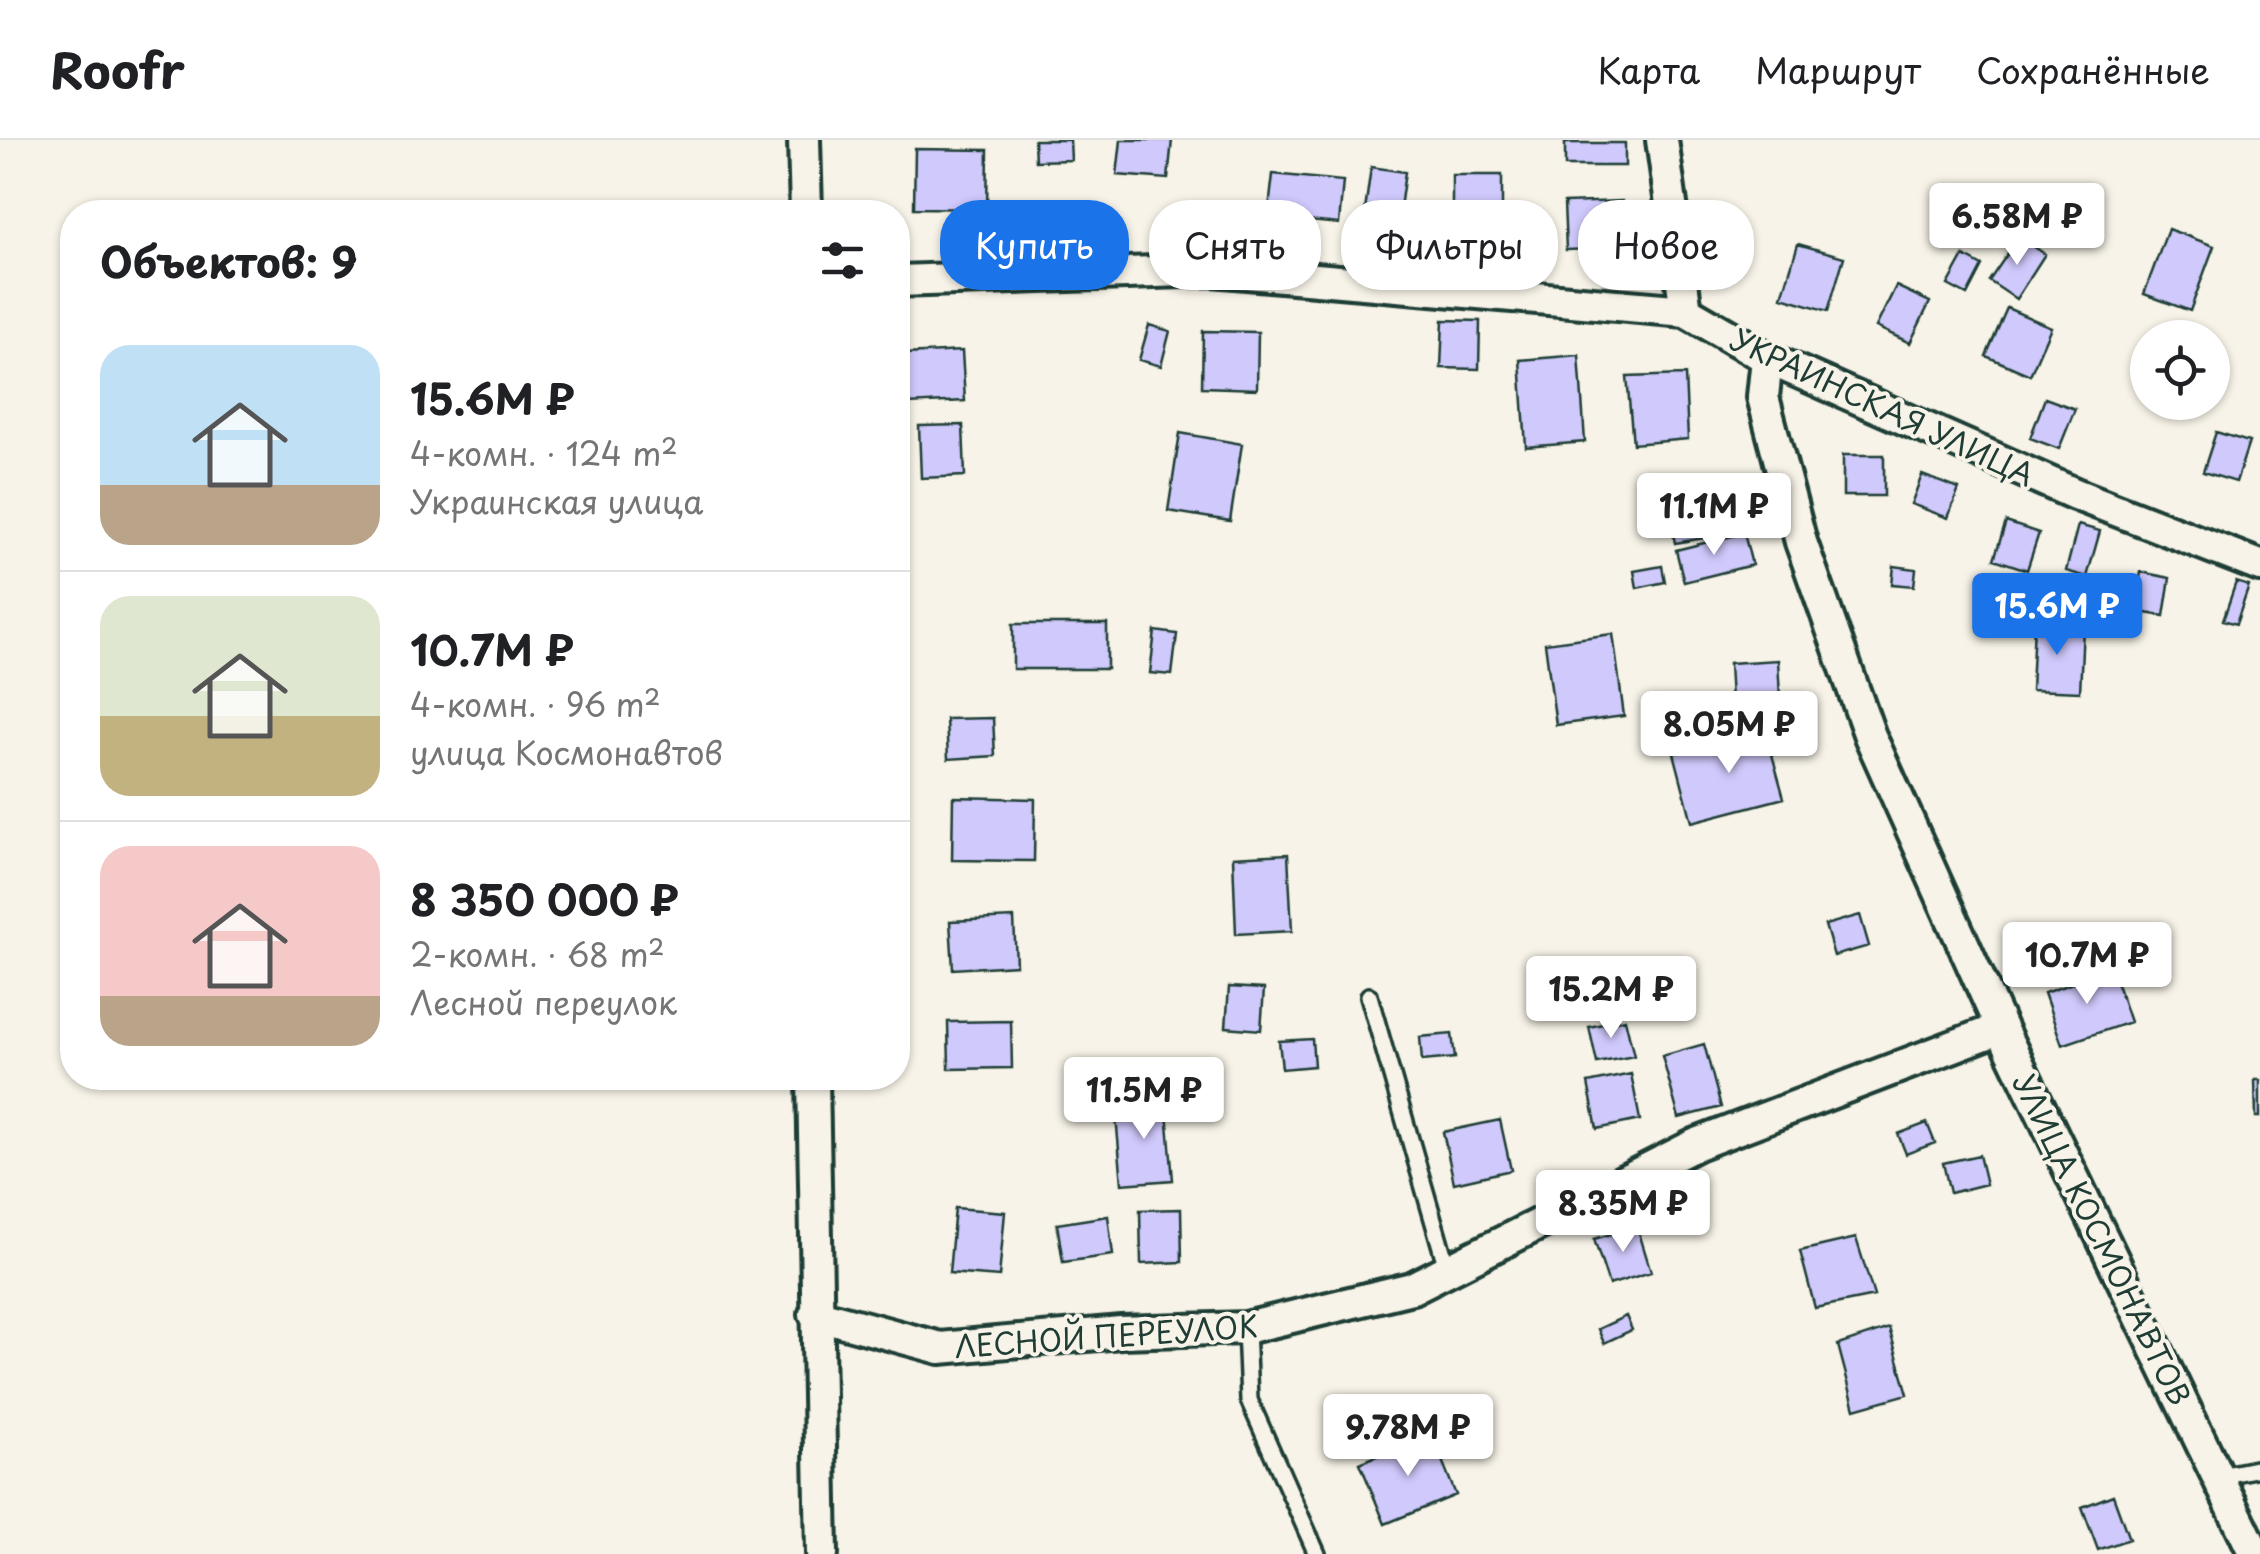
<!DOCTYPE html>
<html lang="ru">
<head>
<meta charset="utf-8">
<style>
	:root { --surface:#fff; --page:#f2f2f2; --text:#202124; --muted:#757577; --line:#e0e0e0; --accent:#1a73e8 }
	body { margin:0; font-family:"Playpen Sans",sans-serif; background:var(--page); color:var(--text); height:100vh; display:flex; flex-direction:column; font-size:38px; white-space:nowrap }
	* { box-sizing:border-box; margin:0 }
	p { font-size:32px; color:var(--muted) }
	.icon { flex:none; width:55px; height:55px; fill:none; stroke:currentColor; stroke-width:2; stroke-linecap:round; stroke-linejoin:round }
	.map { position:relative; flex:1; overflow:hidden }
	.details { position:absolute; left:60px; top:60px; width:850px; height:890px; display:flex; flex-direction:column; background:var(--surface); border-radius:40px; box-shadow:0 2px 8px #0004 }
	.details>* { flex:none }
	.hud { position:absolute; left:940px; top:60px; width:950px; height:90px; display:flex; gap:20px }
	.buttons { position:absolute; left:2130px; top:180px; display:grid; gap:20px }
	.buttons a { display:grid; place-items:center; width:100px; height:100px; border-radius:50%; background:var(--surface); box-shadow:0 2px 8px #0004; font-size:50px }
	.price { position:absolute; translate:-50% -85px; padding:0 22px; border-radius:10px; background:#fff; color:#222; font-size:32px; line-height:65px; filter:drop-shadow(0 2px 5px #0008) }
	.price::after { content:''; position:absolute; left:50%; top:60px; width:30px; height:22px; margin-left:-15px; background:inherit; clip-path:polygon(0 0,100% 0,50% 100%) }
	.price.current { background:var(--accent); color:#fff }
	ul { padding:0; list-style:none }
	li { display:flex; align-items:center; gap:30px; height:250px; padding:0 40px }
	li+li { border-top:2px solid var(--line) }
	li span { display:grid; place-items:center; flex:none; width:280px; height:200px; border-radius:30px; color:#555 }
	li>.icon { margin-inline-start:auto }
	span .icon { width:120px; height:120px; fill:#fffc; stroke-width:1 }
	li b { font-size:42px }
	h2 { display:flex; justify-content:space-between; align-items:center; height:120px; padding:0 40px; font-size:42px }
	.tag { padding:0 35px; border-radius:40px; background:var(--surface); box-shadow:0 2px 8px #0004; font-size:35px; line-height:90px }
	.tag.current { background:var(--accent); color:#fff }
	header { display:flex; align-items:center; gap:60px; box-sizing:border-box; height:140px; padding:0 50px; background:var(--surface); border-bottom:2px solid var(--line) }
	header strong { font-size:48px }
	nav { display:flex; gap:55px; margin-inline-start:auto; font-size:35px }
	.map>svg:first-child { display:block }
	.building { fill:#d0c9fc; stroke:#1f3d34; stroke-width:2.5 }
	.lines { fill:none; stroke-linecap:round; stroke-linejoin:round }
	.lane-casing { stroke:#1f3d34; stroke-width:22 }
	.street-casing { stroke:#1f3d34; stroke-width:38 }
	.lane { stroke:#f7f3e8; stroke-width:15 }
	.street { stroke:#f7f3e8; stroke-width:30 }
	.labels { text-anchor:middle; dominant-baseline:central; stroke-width:8; stroke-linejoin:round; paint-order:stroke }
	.street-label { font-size:30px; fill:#1f3d34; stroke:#f7f3e8 }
</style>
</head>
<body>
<header>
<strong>Roofr</strong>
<nav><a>Карта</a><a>Маршрут</a><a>Сохранённые</a></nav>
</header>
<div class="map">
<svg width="2260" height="1414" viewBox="0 0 2260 1414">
	<rect width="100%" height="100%" fill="#f7f3e8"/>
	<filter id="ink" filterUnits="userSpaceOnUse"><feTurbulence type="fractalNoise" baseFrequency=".01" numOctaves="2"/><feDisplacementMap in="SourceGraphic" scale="20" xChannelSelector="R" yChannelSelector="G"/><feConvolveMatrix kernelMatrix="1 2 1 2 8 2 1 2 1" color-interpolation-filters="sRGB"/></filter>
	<g filter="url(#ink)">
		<path class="building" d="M1034,0H1070L1071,20L1035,21Z
			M1121,0H1172L1168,39L1117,35Z
			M1565,3H1625V26H1565Z
			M915,9L988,10L987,69L914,68Z
			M1371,27L1405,32L1397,90L1363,85Z
			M1273,34L1343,41L1339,84L1268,77Z
			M1452,35H1502V79H1452Z
			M1622,61L1624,108L1566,110L1564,63Z
			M2168,89L2214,106L2190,171L2144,154Z
			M2019,97L2045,114L2016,159L1989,141Z
			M1798,104L1844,117L1828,171L1782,157Z
			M1964,116L1982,126L1967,155L1948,145Z
			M1896,146L1930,162L1910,203L1876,187Z
			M2007,168L2051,187L2030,235L1986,216Z
			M1443,180L1480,181L1479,229L1441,228Z
			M1149,185L1170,191L1161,226L1139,220Z
			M1203,191L1258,192L1257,249L1202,247Z
			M962,211L965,261L908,264L905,214Z
			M1579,215L1585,302L1526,307L1520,220Z
			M1685,235L1688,299L1633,304L1627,237Z
			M2045,258L2075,269L2059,309L2030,298Z
			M963,285L965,336L921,338L919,286Z
			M2216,292L2249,302L2236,342L2203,332Z
			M1180,293L1242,304L1230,381L1168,371Z
			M1843,315H1884V356H1843Z
			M1922,335L1959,349L1948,378L1911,364Z
			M1723,365L1728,394L1675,403L1669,374Z
			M2006,382L2039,393L2027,430L1994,419Z
			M2078,385L2100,391L2087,437L2066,431Z
			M1744,393L1752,425L1684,442L1676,410Z
			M1662,426L1665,442L1637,448L1634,431Z
			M1894,426L1916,429L1914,446L1892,444Z
			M2141,432L2170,438L2164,476L2134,471Z
			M2236,442L2249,446L2236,484L2223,480Z
			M2007,454L2010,479L1992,481L1989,455Z
			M1013,484H1107V529H1013Z
			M2034,484L2083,487L2080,552L2031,550Z
			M1155,491L1177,494L1172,535L1150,533Z
			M1613,494L1624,576L1556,585L1545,503Z
			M1778,520L1780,558L1731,561L1729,523Z
			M993,578L995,616L948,619L946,579Z
			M1765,589L1784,658L1692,682L1674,613Z
			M953,657L1035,659L1034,721L952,720Z
			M1288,714L1292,791L1236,794L1233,717Z
			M1860,775L1869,806L1834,816L1825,785Z
			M1014,778L1016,825L953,829L950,781Z
			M2112,829L2130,882L2062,905L2044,853Z
			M1229,847L1264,849L1261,890L1226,887Z
			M1625,879L1634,916L1597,923L1589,887Z
			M1011,881L1012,928L949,929L948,882Z
			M1452,894L1455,918L1422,921L1420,897Z
			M1312,899L1314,926L1282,929L1279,901Z
			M1704,904L1721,967L1679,978L1662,916Z
			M1631,934L1640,980L1597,989L1588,943Z
			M2255,940H2260V977H2256Z
			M1166,960L1173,1040L1122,1044L1115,965Z
			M1500,980L1511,1030L1454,1043L1443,992Z
			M1927,983L1935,1003L1906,1014L1898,994Z
			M1979,1015L1986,1044L1950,1053L1943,1023Z
			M955,1068L1005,1072L999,1137L949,1133Z
			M1181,1069L1182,1122L1141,1124L1140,1070Z
			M1108,1076L1113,1115L1063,1122L1057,1084Z
			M1637,1086L1651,1132L1609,1145L1594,1099Z
			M1856,1098L1874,1156L1815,1168L1800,1111Z
			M1626,1176L1632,1190L1604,1203L1598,1189Z
			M1889,1188L1908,1254L1855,1269L1838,1205Z
			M1431,1293L1456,1355L1385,1384L1360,1323Z
			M2113,1355L2129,1399L2098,1410L2082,1367Z"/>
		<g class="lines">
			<defs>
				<path id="lane" d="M1369,856L1447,1128
					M1246,1188L1249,1260L1317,1414
					M2220,1336L2260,1328"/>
				<path id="street" d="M804,0L806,72
					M1662,0L1686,171
					M898,141L1212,130L1686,171L1767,218L2075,354L2260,426
					M1767,218L1763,257L1801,402L1870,596L2001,888L2255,1414
					M813,938L822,1414
					M815,1174L940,1208L1121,1192L1246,1188L1412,1148L1697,1004L2001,888"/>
			</defs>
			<use href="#lane" class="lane-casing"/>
			<use href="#street" class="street-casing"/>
			<use href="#lane" class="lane"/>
			<use href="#street" class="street"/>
		</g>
	</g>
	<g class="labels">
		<g class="street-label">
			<text transform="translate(1883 266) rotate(25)">УКРАИНСКАЯ УЛИЦА</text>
			<text transform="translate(2103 1099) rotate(64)">УЛИЦА КОСМОНАВТОВ</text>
			<text transform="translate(1106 1195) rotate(-4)">ЛЕСНОЙ ПЕРЕУЛОК</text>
		</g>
	</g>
</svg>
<div class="buttons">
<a><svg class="icon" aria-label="locate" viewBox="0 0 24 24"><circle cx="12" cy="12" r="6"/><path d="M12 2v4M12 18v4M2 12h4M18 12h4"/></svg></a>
</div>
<b class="price" style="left:2017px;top:128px">6.58M ₽</b>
<b class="price" style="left:1714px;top:418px">11.1M ₽</b>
<b class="price current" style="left:2057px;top:518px">15.6M ₽</b>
<b class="price" style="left:1729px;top:636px">8.05M ₽</b>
<b class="price" style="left:2087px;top:867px">10.7M ₽</b>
<b class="price" style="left:1611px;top:901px">15.2M ₽</b>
<b class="price" style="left:1144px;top:1002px">11.5M ₽</b>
<b class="price" style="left:1623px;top:1115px">8.35M ₽</b>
<b class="price" style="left:1408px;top:1339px">9.78M ₽</b>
<div class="hud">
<a class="tag current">Купить</a>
<a class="tag">Снять</a>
<a class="tag">Фильтры</a>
<a class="tag">Новое</a>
</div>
<section class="details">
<h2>Объектов: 9<svg class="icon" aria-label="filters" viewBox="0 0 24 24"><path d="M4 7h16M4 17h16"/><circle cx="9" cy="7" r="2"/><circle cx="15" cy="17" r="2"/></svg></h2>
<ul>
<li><span style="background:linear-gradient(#bfe0f5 70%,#b9a48a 0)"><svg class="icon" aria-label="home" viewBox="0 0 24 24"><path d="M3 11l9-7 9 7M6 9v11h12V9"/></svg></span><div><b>15.6M ₽</b><p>4-комн. · 124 m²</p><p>Украинская улица</p></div></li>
<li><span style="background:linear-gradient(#dfe7d0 60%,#c2b280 0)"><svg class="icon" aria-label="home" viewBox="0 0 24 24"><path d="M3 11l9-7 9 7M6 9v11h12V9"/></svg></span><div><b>10.7M ₽</b><p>4-комн. · 96 m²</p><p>улица Космонавтов</p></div></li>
<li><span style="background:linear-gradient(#f6c9c9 75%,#b9a48a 0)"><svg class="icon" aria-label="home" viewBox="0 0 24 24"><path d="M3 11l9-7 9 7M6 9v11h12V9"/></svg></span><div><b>8 350 000 ₽</b><p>2-комн. · 68 m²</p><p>Лесной переулок</p></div></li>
</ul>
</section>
</div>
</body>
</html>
